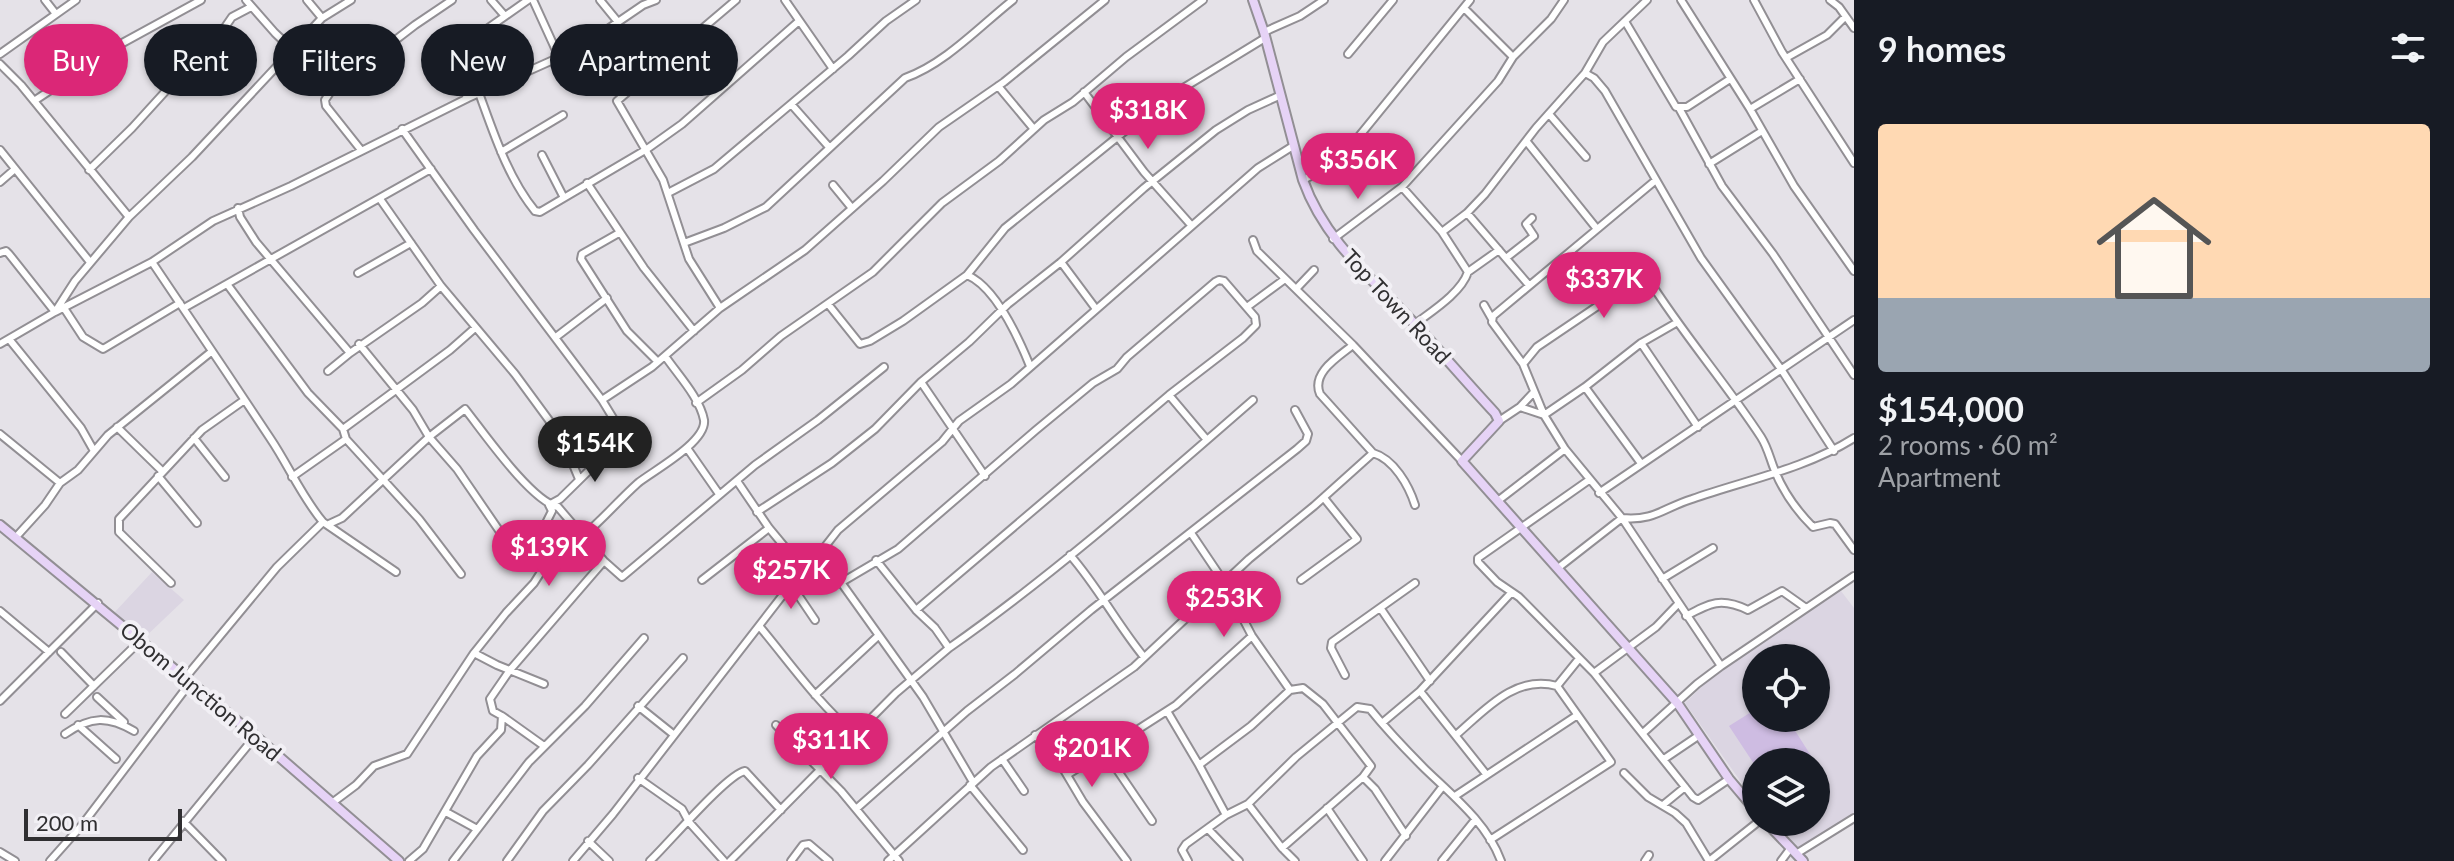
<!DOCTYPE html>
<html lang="en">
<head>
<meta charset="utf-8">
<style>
	:root { --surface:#171b24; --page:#20242c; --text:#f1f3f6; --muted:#9ea1a6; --line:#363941; --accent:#db2777 }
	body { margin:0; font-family:Lato,sans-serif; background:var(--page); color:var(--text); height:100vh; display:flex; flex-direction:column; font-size:30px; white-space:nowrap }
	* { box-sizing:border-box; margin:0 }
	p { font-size:26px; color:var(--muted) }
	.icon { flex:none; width:44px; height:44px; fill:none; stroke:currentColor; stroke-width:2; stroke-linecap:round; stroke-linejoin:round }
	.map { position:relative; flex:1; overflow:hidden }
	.side { display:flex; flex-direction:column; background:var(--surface); width:600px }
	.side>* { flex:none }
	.hud { position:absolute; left:24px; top:24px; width:760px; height:72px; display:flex; gap:16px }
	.fabs { position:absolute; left:1742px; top:644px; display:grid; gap:16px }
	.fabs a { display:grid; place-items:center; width:88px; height:88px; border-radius:50%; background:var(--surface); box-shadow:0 2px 6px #0004; font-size:40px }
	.scale { position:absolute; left:24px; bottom:20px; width:158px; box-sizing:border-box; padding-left:8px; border:4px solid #302f31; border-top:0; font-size:22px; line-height:28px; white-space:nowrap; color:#302f31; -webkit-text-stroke:6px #f2f0f5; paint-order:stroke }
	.price { position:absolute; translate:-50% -68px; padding:0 18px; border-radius:28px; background:var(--accent); color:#fff; font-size:26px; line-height:52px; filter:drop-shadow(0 2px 4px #0008) }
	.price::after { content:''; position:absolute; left:50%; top:48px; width:24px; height:18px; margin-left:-12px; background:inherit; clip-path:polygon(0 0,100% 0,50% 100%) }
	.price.current { background:#222; color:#fff }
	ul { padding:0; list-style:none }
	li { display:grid; align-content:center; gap:16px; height:424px; padding:0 24px }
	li+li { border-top:2px solid var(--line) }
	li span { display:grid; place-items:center; height:248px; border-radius:8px; color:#555 }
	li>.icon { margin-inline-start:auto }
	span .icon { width:144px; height:144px; fill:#fffc; stroke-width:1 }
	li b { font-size:34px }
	h2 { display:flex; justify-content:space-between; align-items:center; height:96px; padding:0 24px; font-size:34px }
	.tag { padding:0 28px; border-radius:36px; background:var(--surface); box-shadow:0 2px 6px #0004; font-size:28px; line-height:72px }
	.tag.current { background:var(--accent); color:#fff }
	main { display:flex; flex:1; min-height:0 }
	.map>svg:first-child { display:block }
	.built { fill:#dbd5e2; fill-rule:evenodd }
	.garden { fill:#cebce2 }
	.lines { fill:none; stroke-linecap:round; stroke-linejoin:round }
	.street-casing { stroke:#928f94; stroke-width:10 }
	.secondary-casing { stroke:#928f94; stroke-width:12 }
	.street { stroke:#fff; stroke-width:6 }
	.secondary { stroke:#e6d3f6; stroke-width:8 }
	.labels { text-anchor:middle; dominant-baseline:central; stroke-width:8; stroke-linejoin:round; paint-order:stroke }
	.street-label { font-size:22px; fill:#302f31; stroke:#f2f0f5 }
</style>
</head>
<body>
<main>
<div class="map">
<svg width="1854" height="861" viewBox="0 0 1854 861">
	<rect width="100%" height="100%" fill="#e5e2e8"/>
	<path class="built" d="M152,572L184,600L142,640L114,613Z
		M1841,591L1854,608V813L1797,852L1772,822H1816V762H1756V803L1685,703L1720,669ZM1756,658H1816V718H1756Z"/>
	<path class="garden" d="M1756,709V718H1787L1815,762H1756V767L1729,726Z"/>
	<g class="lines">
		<defs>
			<path id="street" d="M45,0L56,14
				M246,0L275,33L333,88
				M307,0L322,18
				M491,0L505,16
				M533,0L559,57
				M600,0L618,22
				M785,0L833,69
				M1681,0L1750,109L1794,186L1854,271
				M1754,0L1782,52L1854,163
				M1830,0L1839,7L1854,28
				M1464,8L1513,57
				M1626,23L1676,107H1687L1730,79
				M1264,32L1300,16L1324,0
				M0,54L76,0
				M1348,54L1393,0
				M1786,58L1827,35L1845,17
				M0,64L21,85L129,217
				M1585,73L1594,78L1605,91L1701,258L1781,369L1834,451
				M998,86L1033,128
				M1084,92L1144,172L1191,225
				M479,93C494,134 508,178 535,211L540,212L647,149L682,124L799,21
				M468,98L449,72L450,64L484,31L528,0
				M34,101L117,46L201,0
				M791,104L829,147
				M1679,108L1722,186L1773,254L1854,375
				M1750,109L1800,79
				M1549,114L1586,157
				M402,129L474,230L602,400L624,436L560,499L549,505
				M1527,142L1597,229
				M0,150L90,262
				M361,150L326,106L325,100L333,88L415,25L452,0
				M501,152L563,115
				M542,155L563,196
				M1709,164L1762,131
				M89,170L132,128L173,83L210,49L232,17L251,7
				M1303,180L1335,163L1343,156L1470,0
				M1656,180L1493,316L1492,322L1523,364L1544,415L1585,387L1641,343L1676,323
				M0,182L15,169
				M587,183L644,268L694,331
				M833,185L851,207
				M1402,187L1442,232L1468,272C1461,293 1432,311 1415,324
				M668,193L714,169L848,56L886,21L916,0
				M380,199L441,286L515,374L562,438L579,479
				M238,208L240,217L256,242L350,353L422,303L441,286
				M1467,213L1528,284
				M1442,232L1467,213L1485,194L1536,128L1585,73L1603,42L1647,0
				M619,233L582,254L581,259L627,331L658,362
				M1333,239L1402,187L1498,81L1513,57L1551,19L1564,0
				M1253,240L1257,251L1353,345L1462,461
				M684,243L724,228L766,207L905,78C945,64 980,26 1013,0
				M0,253L6,251L9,254L55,312L75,281L129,217L192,157L322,18L351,0
				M1506,258L1534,236L1526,224L1532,218
				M152,262C192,321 231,379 270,438C289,466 301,496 323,522L396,572
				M1061,262L1096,309
				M1468,272L1499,250
				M358,273L411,243
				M967,275C996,287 1019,339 1030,366
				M227,284L308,393L343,429L346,439L419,519L461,574
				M1296,289L1314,270
				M828,304L860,344L870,341L903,321L967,275L1005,228L1162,101L1265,38
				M1484,305L1492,319
				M1247,307L1285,279
				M64,308L83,337L103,349L180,303
				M184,308L431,169
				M720,308L689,259L663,180L617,101L736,0
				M556,337L607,298
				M9,339L81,428L94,451
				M1641,343L1698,427
				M0,344L55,312L152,262L213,221L291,186L468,98L580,48L643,5L656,0
				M359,344L413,410L429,437L457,469L509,545L529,557
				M1523,364L1537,347L1642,276L1647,277C1682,333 1725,382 1761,437C1768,448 1770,459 1775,471C1783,491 1798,512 1813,527L1830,523L1835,524L1854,550
				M328,371L350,353
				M921,382L985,476
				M1585,387L1640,462
				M1169,395L1207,440
				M602,400L652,367L720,308L805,250L883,181L939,127L1004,82L1105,0
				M696,403L742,370L781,336L873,272L942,203L999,161L1044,120L1073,102L1126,57L1203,0
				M1520,407L1544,415L1565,449L1622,518L1721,666
				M1499,421L1520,407L1534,392
				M117,427L162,471
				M343,429L450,350L475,328
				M0,434L60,483
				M194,438L225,477
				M687,448L719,494
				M1373,453C1394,459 1409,486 1415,505
				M158,476L197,523
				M292,477L346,439
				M1589,480L1478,558V562L1497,582L1519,597L1594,673L1693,797L1698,800L1729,779
				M737,481L769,528L803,569
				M1599,493L1854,320
				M1499,500L1565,449
				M757,512L832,463L875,429L921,382L969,342L1008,304L1061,262L1144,188L1216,130L1248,110L1281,95
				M329,524L342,518L429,437L465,409C484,433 531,501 558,507L604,561L622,577L755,465L818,420L884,367
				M1191,533L1224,582L1252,636L1290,690
				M584,535C603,519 619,500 638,483C653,471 707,442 704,420C700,398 678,375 665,356
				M16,537L45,505L60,483L78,470L108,435L211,352
				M820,553L923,697L973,782
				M1070,555C1098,587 1117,624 1144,657
				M876,560L916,610
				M1558,568L1622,518C1655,521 1663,508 1692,499C1746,480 1805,469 1854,438
				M1662,579L1713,548
				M702,580L769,528
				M1301,580L1357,539L1324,498
				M171,583L119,532V519L202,430L243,401
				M792,586L815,620
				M1381,609L1430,681
				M0,611L49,652
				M1686,616C1710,603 1721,597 1748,610L1782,591L1806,608
				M760,627C790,663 818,703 854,734
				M949,648C1056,573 1154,486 1253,400
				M61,652L94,686
				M474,653L497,665L544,684
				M1594,673L1656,627L1678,604
				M1345,675L1331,648L1332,642L1415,583
				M185,678L277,567L323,522
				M1420,691L1486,774
				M815,695L878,636
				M97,697L124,722
				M0,701L98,603
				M638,706L673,734
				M1167,711L1199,765
				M65,714L140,641
				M502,716L544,746
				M1382,723L1420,691L1511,593
				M78,725L116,759
				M776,725L841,791L899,861
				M1643,733L1697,684L1721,666L1854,576
				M65,734C91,716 108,716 134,731
				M1035,735L1061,765L1083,802L1127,861
				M1456,735C1484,711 1515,674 1557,686
				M1105,752L1152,821
				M1002,759L1024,791
				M1664,759L1698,736
				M1624,773L1648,797L1675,813L1686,823L1709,861
				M1067,775L1176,705L1252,636
				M1363,777L1375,789L1406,836
				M638,778L682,809L689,822L724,861
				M970,785L1023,850
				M1455,796L1576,716
				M332,803L356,785L374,766L407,754L474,653L506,613L534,583L541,572V568L529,557L552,511L549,505
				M1248,804L1282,848L1295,861
				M1663,805L1685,787
				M1327,808L1363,861
				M856,809L967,711L1015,674L1091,610L1297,449L1306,441L1308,434L1295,410
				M446,812L477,829
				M1226,815L1199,765L1251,726L1290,690L1303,688L1323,704L1371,766L1363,777L1282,848
				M183,821L222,861
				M1208,829L1239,861
				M1490,840L1611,762L1557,686L1578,660
				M588,841L609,861
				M0,852L15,861
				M1796,854L1854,818
				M50,861L82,825L190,683
				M153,861L253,739V734
				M409,861L423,849L477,756L501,730L502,716L493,711L490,699L510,670L604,561
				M453,861L529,762L585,706L644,638
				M507,861L543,811L588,765L683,658
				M573,861L613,814L803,569L820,553L838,530L942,442L959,421L1011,384L1258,168L1293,146
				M650,861C668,844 727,774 745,771L781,810
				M730,861L896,693L949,648L935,628L916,610L1169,395L1243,338L1256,325L1255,317L1224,281L1219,280L1215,282L1127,357L1117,369L1093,383L1036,430L898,549L842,582
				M791,861L803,845L809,844L829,861
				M888,861L991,767L1134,667L1249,559L1314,506L1373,453L1320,394C1311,373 1338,357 1353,345
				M1188,861L1182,850L1186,844L1226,815L1248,804L1296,757L1357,707L1370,709C1387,730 1406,750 1425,769C1453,796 1487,823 1501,861
				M1385,861L1443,786
				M1442,861L1475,820
				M1645,861L1649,855
				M1709,861L1758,822
				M1781,861L1790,849"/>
			<path id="secondary" d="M1253,0L1264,32L1303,180C1324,239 1369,276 1412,321C1440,351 1467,383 1495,413L1499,421L1462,461L1678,704L1729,779L1756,811
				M0,525L253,734L399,861
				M1766,822L1803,861"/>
		</defs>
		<use href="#street" class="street-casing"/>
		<use href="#secondary" class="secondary-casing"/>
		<use href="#street" class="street"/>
		<use href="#secondary" class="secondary"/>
	</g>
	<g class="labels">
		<g class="street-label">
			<text transform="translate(1397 306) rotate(47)">Top Town Road</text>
			<text transform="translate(201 691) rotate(40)">Obom Junction Road</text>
		</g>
	</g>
</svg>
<div class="fabs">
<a><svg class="icon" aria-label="locate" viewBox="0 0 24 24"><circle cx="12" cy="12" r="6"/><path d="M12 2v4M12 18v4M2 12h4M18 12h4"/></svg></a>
<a><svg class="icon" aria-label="layers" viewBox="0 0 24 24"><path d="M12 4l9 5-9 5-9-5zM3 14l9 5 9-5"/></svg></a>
</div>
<div class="scale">200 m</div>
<b class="price" style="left:1148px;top:151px">$318K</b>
<b class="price" style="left:1358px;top:201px">$356K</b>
<b class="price" style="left:1604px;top:320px">$337K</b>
<b class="price current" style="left:595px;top:484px">$154K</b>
<b class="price" style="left:549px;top:588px">$139K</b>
<b class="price" style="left:791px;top:611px">$257K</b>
<b class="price" style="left:1224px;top:639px">$253K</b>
<b class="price" style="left:831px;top:781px">$311K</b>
<b class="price" style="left:1092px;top:789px">$201K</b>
<div class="hud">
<a class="tag current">Buy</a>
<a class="tag">Rent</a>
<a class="tag">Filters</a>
<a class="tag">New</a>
<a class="tag">Apartment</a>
</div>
</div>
<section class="side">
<h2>9 homes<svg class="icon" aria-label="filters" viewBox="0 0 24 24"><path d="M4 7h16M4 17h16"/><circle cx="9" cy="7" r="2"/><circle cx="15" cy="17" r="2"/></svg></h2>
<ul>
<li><span style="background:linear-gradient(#ffd9b3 70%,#9aa5b1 0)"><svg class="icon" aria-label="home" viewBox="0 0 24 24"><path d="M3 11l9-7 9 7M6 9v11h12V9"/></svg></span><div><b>$154,000</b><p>2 rooms · 60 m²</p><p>Apartment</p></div></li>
</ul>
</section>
</main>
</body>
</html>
